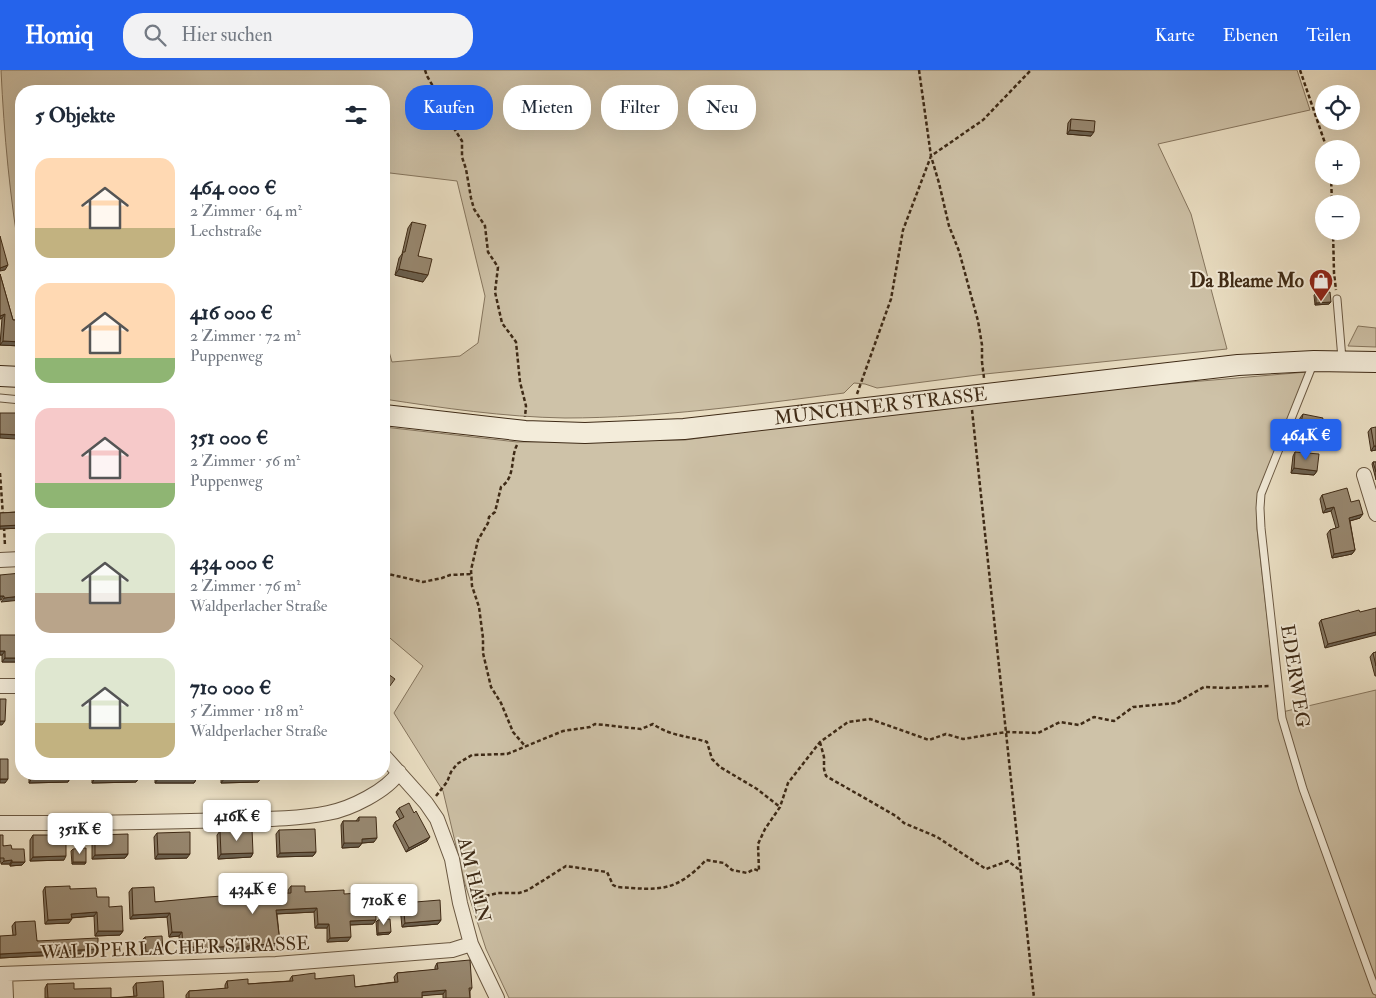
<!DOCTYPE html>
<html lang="de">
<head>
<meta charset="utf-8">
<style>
	:root { --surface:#fff; --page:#f2f2f3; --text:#1f2937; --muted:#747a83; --accent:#2563eb }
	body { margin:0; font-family:"IM FELL Double Pica",serif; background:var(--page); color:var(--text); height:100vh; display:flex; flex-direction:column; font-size:19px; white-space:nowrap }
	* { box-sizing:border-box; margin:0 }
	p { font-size:16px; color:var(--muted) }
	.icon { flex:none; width:28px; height:28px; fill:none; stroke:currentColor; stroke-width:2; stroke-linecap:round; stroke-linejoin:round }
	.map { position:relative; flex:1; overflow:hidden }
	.sheet { position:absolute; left:15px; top:15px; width:375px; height:695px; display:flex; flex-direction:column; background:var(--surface); border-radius:20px; box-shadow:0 5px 20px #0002 }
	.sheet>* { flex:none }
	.hud { position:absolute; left:405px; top:15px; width:475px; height:45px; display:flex; gap:10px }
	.tools { position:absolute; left:1315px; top:15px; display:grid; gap:10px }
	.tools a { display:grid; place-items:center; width:45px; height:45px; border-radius:50%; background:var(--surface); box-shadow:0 5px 20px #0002; font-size:25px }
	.price { position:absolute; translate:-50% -42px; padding:0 11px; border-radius:5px; background:#fff; color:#222; font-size:16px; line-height:32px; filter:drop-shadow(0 1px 2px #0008) }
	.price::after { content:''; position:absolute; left:50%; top:30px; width:15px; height:11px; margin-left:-8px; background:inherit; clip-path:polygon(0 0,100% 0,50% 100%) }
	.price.on { background:var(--accent); color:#fff }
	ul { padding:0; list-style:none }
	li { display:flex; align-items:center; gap:15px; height:125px; padding:0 20px }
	li span { display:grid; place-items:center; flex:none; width:140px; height:100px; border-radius:15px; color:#555 }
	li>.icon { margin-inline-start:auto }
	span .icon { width:60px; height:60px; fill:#fffc; stroke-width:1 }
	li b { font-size:21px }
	h2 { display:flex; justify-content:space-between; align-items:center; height:60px; padding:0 20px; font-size:21px }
	.tag { padding:0 18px; border-radius:20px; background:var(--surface); box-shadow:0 5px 20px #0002; font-size:18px; line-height:45px }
	.tag.on { background:var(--accent); color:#fff }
	header { display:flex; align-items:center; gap:30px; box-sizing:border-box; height:70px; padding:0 25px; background:var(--accent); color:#fff }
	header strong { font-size:24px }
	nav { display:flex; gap:28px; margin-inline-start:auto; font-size:18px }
	.search { width:350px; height:45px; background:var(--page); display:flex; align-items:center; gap:12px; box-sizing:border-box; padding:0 18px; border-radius:20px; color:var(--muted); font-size:19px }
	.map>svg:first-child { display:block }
	.green { fill:#cec2a8; stroke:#86765f }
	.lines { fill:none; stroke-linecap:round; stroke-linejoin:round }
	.service-casing { stroke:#6a5842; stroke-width:9 }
	.minor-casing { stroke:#6a5842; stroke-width:16 }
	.secondary-casing { stroke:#3e2a16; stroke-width:22 }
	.path { stroke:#3e2a16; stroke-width:2.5; stroke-dasharray:4 2.5; stroke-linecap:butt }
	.service { stroke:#f3ecda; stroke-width:7 }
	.minor { stroke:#f3ecda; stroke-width:14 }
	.secondary { stroke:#f3ecda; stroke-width:20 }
	.wall { fill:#837662; stroke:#3e2a16 }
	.shaded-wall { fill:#6a6050; stroke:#3e2a16 }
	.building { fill:#988972; stroke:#3e2a16 }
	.labels { text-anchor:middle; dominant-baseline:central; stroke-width:4; stroke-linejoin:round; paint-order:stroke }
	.poi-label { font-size:19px; font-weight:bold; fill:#3e2a16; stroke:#f3ecda; text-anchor:end }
	.street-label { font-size:19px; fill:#3e2a16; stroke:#f3ecda }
</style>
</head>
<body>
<header>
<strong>Homiq</strong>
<div class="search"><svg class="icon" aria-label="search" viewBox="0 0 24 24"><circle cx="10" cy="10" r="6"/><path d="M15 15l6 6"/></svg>Hier suchen</div>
<nav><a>Karte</a><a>Ebenen</a><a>Teilen</a></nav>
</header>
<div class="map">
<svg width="1376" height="928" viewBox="0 0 1376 928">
	<rect width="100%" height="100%" fill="#ece1c6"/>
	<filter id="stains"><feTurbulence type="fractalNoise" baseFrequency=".004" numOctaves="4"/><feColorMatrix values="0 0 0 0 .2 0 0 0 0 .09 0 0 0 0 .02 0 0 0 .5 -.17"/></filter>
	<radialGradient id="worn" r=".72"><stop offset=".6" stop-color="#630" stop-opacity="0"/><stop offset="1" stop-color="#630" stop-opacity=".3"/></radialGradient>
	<path class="green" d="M1,0H1297L1310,40L1158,74L1191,144L1227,279L985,304L877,318L865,314L854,313L844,323C751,335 658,348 565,348C504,347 443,338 384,329V264L392,292L460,286L478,273L485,226L457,111L390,103L384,98V21H21V193C10,129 4,65 1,0Z
		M1358,256L1376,258V277L1348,276Z
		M1307,302L1257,437V459L1278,643L1376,620V928H509L486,879L465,814L443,721L394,643L423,596L384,563V357L517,372L685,370L991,329Z"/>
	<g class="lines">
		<defs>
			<path id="service" d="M1337,229L1342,289
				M1313,294L1261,424L1260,438L1261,458L1282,648L1303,719L1376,921
				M0,328L21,330"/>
			<path id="minor" d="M1364,405L1376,444
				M0,490L21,489
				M0,616H21
				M384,686L426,733L437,749L452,789L460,833L471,874L497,928
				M0,753C74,753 147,753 221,750C256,749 293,750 328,743C350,739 387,721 399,702
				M0,904L276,894L452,880L471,874
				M5,904L6,928"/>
			<g id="secondary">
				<path d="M0,306L21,307"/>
				<path id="s1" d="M384,345L525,361L585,363L684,359L1238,295L1314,291L1376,292"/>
			</g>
		</defs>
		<use href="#service" class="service-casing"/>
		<use href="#minor" class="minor-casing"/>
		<use href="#secondary" class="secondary-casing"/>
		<path class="path" d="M425,0L427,6L434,18L438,33L462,71V87L466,99L471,128L474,139L485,156L488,182L498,197L495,222L502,253L516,272L520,312L526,336L525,347
			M919,0L931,86L939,113L949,156L959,181L978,251L982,275V292L984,308
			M1300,0L1327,79
			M1331,106L1332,134
			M1333,161L1334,203L1336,220
			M857,324L891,229L903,160L931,86L983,50L1031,0
			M972,340L1034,928
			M517,375C510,388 516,407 501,417L495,442L489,447L488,453L478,470L471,500L472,516L479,537L483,568V583L491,617L501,633L513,662L525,676
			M0,403L3,446
			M4,457L5,476
			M384,503L423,512L442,508L450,505L471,504
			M820,672L824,687V699L826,706L896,746L904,753L937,767L986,799L1008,791L1021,801
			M436,726L447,712L451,702L457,694L472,685L507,684L563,661L590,657L595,654L641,659L653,654C670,666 688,666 707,672L712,689L720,697L757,719L780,737
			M473,829L498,823H519L528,820L566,796L607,802L613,815L617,817C659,820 675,823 706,790L724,793L732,800L747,803L754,799L759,801L758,774L765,759L780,737L788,713L820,672L848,652L870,649L929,670L946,664L963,669L1006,662L1038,663L1060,652L1079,655L1094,647L1114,651L1133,637L1176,633L1204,617L1226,618L1269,616"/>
		<use href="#service" class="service"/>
		<use href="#minor" class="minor"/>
		<use href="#secondary" class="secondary"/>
	</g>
	<path class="wall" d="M1071,49L1091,66L1067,64L1068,53Z
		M412,152L423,212L395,205L399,188L402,184L408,158Z
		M0,204L13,250H21V276L0,275L2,248L0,249Z
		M1316,223L1331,232L1329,234L1315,235L1314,225Z
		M21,343V411L19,412L16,369Z
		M1303,344L1319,365L1316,369L1296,365L1300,348Z
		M1371,358L1376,380L1371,381L1368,362Z
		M1295,382L1317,401L1314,405L1291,403L1293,386Z
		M1373,392H1376V410L1372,394Z
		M1322,425L1351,432L1360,448L1350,451L1355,480L1352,484L1332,488L1327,464L1330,460L1336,458L1331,441L1323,443L1320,429Z
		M18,431L21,458L0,459V443L16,442V435Z
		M1360,542L1325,578L1319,553L1321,550Z
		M0,565L21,592H2V585H0Z
		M1376,582V606H1375L1370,587L1373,583Z
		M29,704H70V708L68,712L29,713Z
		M92,704H139V708L136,712L92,713Z
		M155,704H197V708L194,713H155Z
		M221,704H261V708L258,712L221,713Z
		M399,738L414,743L427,771L406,782L393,756L395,752L400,749L396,742Z
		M359,747L374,772L362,773L359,777L342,778L341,755L343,751H356Z
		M279,760L316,782L313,786L277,787L276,764Z
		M220,761L253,783L251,787L218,789L217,765Z
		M157,763L187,788L155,789L154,767Z
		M0,765L3,776L12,779L22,795L10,796V794H1V792H0Z
		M33,765L64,790L30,791V770Z
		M95,765L128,784L125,788L92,789V769Z
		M73,779L86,792L85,794H72L71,781Z
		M291,816L305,822L344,824L376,850L373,854L350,855L348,871L327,872V858H315L314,842L277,844L280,873L277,877L245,880L244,881L232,882V881L201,882V880L180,882L179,866L169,867L167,847L130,849L129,822L132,818L155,832L237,827L288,823V820Z
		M45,817L70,819L97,827L109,837L123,861L120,865L95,866L94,846L71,848L69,853L45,854L43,821Z
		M403,833L441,850L438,854L402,857L400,837Z
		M378,850L391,862L389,864L377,865L376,852Z
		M15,852L37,871L96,883L0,888L13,865L12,856Z
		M145,867L163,881L161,883L144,884L143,869Z
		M437,893L472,918L470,921V928H443V924L422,925V928H186V925L189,921L225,919V915L227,911L248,914L290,911V909L292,906L315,909L355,917L395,912L394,907L397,903L435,900V897Z
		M136,913L164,928H45V918L47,914L111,928L134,927L133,917Z"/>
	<path class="shaded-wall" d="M1070,60L1094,62L1091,66L1067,64Z
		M8,195L5,200L0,201V198Z
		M399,199L428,205L423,212L395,205Z
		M1331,232L1329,234L1315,235L1316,233Z
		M5,244L2,248L0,249V246Z
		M3,271L21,272V276L0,275Z
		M1299,361L1319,365L1316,369L1296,365Z
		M0,364L19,365L16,369L0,368Z
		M1374,376H1376V380L1371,381Z
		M1294,398L1317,401L1314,405L1291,403Z
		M1334,437L1331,441L1323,443L1326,439Z
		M1363,444L1360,448L1346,452L1349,448Z
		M21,455V458L0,459V456Z
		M1355,480L1352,484L1332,488L1334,484Z
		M0,526H4L1,530H0Z
		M21,526V530L1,532L4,528Z
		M1376,562V565L1325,578L1328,574Z
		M0,581H5L2,585H0Z
		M5,588H21V592H2Z
		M0,651H5L2,655H0Z
		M286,704H323L322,705L284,707Z
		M32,708H70L68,712L29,713Z
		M95,708H139L136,712L92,713Z
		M197,708L194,713H155L158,709Z
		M261,708L258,712L221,713L224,709Z
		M0,709H8L5,713H0Z
		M430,767L427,771L406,782L409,778Z
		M377,768L374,772L362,773L359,777L342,778L344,773L362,769Z
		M316,782L313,786L277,787L280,783Z
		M253,783L251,787L218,789L221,784Z
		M128,784L125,788L92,789L95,785Z
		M158,784H190L187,788L155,789Z
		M66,786L64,790L30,791L33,787Z
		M12,790L10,794H1L4,791Z
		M12,792H25L22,795L10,796Z
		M73,792H86L85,794H72Z
		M317,838L314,842L273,844L276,840Z
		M97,842L94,846L68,848L71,844Z
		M170,843L167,847L130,849L133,845Z
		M72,849L69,853L45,854L48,850Z
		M376,850L373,854L347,855L350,851Z
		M441,850L438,854L402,857L405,853Z
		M318,854H329L327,858H315Z
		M98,861H123L120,865L95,866Z
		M172,862H182L179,866L169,867Z
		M391,862L389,864L377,865L378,863Z
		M351,867L348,871L327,872L330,868Z
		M280,873L277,877L245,880L244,881L232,882L235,878L247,876Z
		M204,876L201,880L180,882L183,878Z
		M235,876L232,881L201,882L204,878Z
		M98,879L96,883L0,888V884Z
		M163,881L161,883L144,884L146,882Z
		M446,920L443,924L419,926L422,922Z"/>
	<path class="building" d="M1071,49L1095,51L1094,62L1070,60Z
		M412,152L426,155L418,186L432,189L428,205L399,199L403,182H405Z
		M0,166L8,195L0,198Z
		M0,204L13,250H21V272L3,271L5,244L0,246Z
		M1330,222L1331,232L1316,233V223Z
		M0,343H21V403L19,365L0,364Z
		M1303,344L1323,348L1319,365L1299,361Z
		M1376,357V376H1374L1371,358Z
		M1295,382L1319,384L1317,401L1294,398Z
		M1373,392H1376V402Z
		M1347,418L1351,432L1359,430L1363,444L1349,448L1355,480L1334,484L1330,460L1339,457L1334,437L1326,439L1322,425Z
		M18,431H21V455L0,456V443L19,442Z
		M21,503V526L4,528V526H0V505Z
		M1376,538V562L1328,574L1321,550L1359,540L1360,542Z
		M0,565H21V588H5V581H0Z
		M1376,582V596L1373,583Z
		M384,601L395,609L384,624Z
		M0,629H6L5,651H0Z
		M0,689H8V709H0Z
		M32,704H70V708H32Z
		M94,704H139V708H95Z
		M158,704H197V708L158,709Z
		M224,704H261V708L224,709Z
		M409,733L414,743L416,741L430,767L409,778L395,752L404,747L399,738Z
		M359,747H376L377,768L362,769V773H344L343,751H359Z
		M252,759L253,783L221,784L220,761Z
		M315,759L316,782L280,783L279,760Z
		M190,762V784H158L157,763Z
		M128,764V784L95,785V765Z
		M0,765H3V776L11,775L12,779H24L25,792H12V790L4,791V788H0Z
		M33,765H66V786L33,787Z
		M86,778V792H73V779Z
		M70,816V819L96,818L97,827H109V837L122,836L123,861H98L97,842L71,844L72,849L48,850L45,817Z
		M291,816H305V822L344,820V824L375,822L376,850L350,851L351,867L330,868L329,854H318L317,838L276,840L280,873L247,876V877L235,878V876L204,878V876L183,878L182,862H172L170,843L133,845L132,818L154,817L155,832L208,827L237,825V827L291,823Z
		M440,830L441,850L405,853L403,833Z
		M390,849L391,862L378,863V850Z
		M35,851L37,871L98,868V879L0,884V866L16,865L15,852Z
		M162,866L163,881L146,882L145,867Z
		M470,890L472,918H469L470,928H446V920L422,922V928H189V921L228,918L227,911L248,909V914L293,911L292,906L315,903V909L354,905L355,917L398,912L397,903L438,899L437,893Z
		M163,911L164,928H48L47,914L74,913V919L111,918V928L137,926L136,913Z"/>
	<defs>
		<symbol id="shop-pin" viewBox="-11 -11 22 30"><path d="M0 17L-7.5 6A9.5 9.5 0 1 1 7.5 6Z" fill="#8f2418" stroke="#f3ecda"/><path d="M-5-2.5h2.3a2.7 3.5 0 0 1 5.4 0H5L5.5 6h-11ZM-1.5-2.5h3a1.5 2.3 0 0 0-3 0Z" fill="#fff"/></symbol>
	</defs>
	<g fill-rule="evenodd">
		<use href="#shop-pin" x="1307" y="197" width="28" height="38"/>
	</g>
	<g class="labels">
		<g class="poi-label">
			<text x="1304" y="211">Da Bleame Mo</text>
		</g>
		<g class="street-label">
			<text stroke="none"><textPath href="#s1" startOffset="499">MÜNCHNER STRASSE</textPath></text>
			<text transform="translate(1295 606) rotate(81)">EDERWEG</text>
			<text transform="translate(474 810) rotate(76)">AM HAIN</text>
			<text transform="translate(175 878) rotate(-2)">WALDPERLACHER STRASSE</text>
		</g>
	</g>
	<rect width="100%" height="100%" filter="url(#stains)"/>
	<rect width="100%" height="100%" fill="url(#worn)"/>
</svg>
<div class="tools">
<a><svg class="icon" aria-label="locate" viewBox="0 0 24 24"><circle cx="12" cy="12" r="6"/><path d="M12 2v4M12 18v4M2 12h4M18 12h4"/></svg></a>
<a>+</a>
<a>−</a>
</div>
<b class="price on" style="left:1306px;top:391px">464K €</b>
<b class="price" style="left:237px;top:772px">416K €</b>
<b class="price" style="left:80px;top:785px">351K €</b>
<b class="price" style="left:253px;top:845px">434K €</b>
<b class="price" style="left:384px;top:856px">710K €</b>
<div class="hud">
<a class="tag on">Kaufen</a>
<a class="tag">Mieten</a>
<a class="tag">Filter</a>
<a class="tag">Neu</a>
</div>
<section class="sheet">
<h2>5 Objekte<svg class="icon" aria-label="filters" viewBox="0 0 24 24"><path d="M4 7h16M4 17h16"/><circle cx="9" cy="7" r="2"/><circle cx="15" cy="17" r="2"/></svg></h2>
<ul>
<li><span style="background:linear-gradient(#ffd9b3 70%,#c2b280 0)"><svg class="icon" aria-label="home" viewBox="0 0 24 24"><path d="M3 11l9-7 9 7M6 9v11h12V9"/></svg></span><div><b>464 000 €</b><p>2 Zimmer · 64 m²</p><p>Lechstraße</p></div></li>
<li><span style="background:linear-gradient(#ffd9b3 75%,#8fb573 0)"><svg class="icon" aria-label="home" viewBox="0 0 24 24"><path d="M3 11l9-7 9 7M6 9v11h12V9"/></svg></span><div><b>416 000 €</b><p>2 Zimmer · 72 m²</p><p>Puppenweg</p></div></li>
<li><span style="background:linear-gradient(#f6c9c9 75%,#8fb573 0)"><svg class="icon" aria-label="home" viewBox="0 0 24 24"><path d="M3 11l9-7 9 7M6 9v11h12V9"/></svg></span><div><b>351 000 €</b><p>2 Zimmer · 56 m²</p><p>Puppenweg</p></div></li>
<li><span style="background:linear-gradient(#dfe7d0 60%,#b9a48a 0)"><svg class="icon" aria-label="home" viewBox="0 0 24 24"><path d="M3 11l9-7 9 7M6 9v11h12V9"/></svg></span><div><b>434 000 €</b><p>2 Zimmer · 76 m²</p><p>Waldperlacher Straße</p></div></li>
<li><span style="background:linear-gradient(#dfe7d0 65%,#c2b280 0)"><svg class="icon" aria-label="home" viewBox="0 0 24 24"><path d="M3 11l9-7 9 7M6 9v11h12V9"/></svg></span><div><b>710 000 €</b><p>5 Zimmer · 118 m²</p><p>Waldperlacher Straße</p></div></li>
</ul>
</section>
</div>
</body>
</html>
